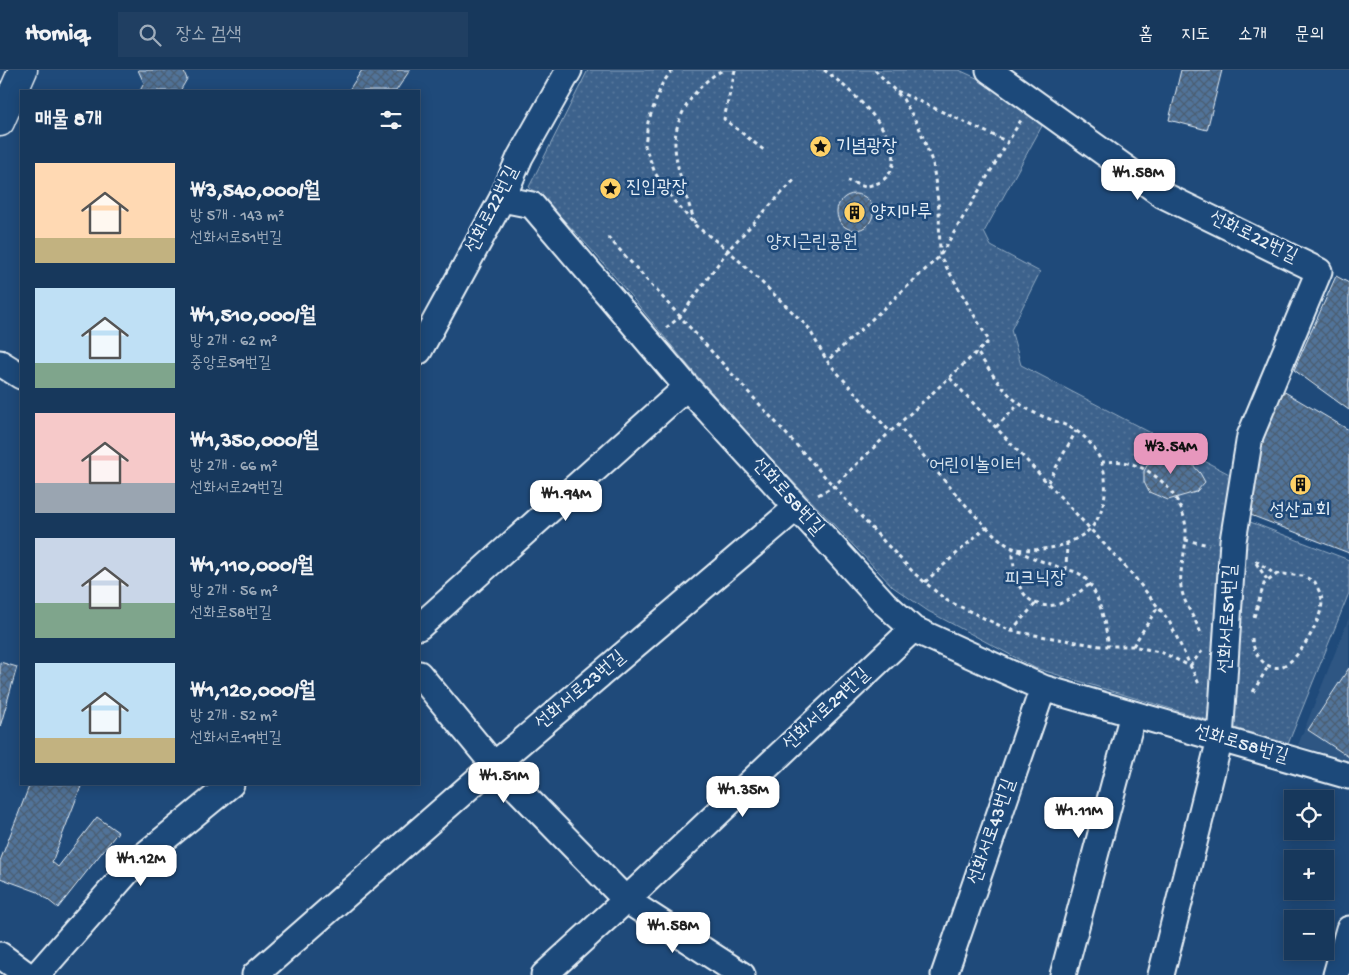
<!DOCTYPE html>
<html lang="ko">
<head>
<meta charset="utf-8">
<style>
	:root { --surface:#17385c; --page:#203f62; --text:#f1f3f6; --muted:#9eacbb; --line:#365272; --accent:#e797bd }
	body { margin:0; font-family:"Gochi Hand","Poor Story",sans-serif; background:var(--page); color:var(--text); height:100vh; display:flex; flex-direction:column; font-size:19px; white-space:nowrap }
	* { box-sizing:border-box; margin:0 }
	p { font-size:16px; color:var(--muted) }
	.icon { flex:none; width:28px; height:28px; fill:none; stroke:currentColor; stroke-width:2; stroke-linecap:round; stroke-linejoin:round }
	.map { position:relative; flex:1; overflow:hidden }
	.details { position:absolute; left:20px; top:20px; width:400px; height:695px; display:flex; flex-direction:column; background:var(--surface); border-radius:0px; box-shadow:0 2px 12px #0003,0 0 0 1px var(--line) }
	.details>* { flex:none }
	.controls { position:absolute; left:1284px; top:720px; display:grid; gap:10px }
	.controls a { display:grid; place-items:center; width:50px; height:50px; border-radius:0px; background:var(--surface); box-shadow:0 2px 12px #0003,0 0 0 1px var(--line); font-size:25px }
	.price { position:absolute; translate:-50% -42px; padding:0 11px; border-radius:10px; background:#fff; color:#222; font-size:16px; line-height:32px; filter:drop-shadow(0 1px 2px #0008) }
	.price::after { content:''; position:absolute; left:50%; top:30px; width:15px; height:11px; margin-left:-8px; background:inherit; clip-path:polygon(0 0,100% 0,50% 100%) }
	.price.active { background:var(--accent); color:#111 }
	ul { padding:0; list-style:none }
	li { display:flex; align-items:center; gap:15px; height:125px; padding:0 15px }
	li span { display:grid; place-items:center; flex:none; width:140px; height:100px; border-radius:0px; color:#555 }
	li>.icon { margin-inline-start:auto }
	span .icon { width:60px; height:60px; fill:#fffc; stroke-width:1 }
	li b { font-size:21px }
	h2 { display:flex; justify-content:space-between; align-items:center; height:60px; padding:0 15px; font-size:21px }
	header { display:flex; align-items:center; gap:30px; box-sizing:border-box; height:70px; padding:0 25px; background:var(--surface); border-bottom:1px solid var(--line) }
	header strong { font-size:24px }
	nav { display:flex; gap:28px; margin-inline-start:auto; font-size:18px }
	.search { width:350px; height:45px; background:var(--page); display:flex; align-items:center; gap:12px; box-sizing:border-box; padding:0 18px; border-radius:0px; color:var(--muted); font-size:19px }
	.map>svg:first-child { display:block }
	.built { fill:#2e5683 }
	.park { fill:url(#park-dots); stroke:#92aac2 }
	.building { fill:url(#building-cross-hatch); stroke:#e8f1f8 }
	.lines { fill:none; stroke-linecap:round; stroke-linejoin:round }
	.street-casing { stroke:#e8f1f8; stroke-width:29 }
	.secondary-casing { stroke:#e8f1f8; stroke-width:31 }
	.path { stroke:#e8f1f8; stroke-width:3; stroke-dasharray:4 4; stroke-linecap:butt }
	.street { stroke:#1f4a7a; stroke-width:25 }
	.secondary { stroke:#1f4a7a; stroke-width:28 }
	.labels { text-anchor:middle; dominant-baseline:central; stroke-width:5; stroke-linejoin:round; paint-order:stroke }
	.poi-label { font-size:19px; fill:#e8f1f8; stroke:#1f4a7a; text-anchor:start }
	.street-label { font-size:19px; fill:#e8f1f8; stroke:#1f4a7a }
	.park-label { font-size:19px; fill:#d7e3ed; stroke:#1f4a7a }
</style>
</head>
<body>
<header>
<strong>Homiq</strong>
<div class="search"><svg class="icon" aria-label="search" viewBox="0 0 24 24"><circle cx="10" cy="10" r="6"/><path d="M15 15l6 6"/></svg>장소 검색</div>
<nav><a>홈</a><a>지도</a><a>소개</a><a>문의</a></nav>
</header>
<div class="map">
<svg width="1349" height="905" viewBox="0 0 1349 905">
	<defs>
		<pattern id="park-dots" width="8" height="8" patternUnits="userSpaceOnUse" patternTransform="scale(1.25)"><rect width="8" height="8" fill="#3c628c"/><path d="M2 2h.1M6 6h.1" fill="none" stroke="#58799d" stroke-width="1.8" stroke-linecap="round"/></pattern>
		<pattern id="building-cross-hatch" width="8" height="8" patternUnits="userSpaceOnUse" patternTransform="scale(1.25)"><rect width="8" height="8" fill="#517399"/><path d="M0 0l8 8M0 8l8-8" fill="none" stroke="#4c5e72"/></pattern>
	</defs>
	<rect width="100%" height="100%" fill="#1f4a7a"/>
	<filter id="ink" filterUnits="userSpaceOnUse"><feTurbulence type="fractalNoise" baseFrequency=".02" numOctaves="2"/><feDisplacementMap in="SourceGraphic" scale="10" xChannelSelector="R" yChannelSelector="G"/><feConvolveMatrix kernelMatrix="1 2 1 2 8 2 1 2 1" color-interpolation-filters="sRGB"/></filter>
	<g filter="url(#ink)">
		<path class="built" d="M1349,548V691L1298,675Z"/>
		<path class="park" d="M588,0H959L992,15L1042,56L984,162L991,176L1040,202L1011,260L1021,295L1235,407L1227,443L1349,490V523L1288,674L1035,598L928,541L893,517C830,450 765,384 705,315C647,249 595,175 529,117Z"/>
		<path class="building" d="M138,0H183L187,9L180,21H140L144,13Z
			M362,0H410L396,21H344L349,20Z
			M1181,0H1222L1207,60L1169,50Z
			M837 142a18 18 0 1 1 36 0a18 18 0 1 1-36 0Z
			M1336,206L1349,213V340L1294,300Z
			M1283,321L1349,360V483L1248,444L1255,386Z
			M1160,373L1190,392L1200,403L1205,412L1196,422L1168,430L1149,422L1144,412V401Z
			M0,592L17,597L0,657Z
			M1349,598V687L1308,660Z
			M30,714H82L52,792L58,797L97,747L118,762L58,838L38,822L0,808V791Z"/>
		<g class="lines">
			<defs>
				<path id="street" d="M989,0L1163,125L1319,201L1250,366L1233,471L1220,669L1161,905
					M502,129L532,135L687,317L884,533L913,559L1043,618L1349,706
					M419,281L502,129L520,87L569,0
					M0,293L21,306
					M419,557L687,317
					M419,604L494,695L626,830L742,905
					M0,885L27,905
					M37,905L135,793L231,714
					M255,905L494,695L796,438
					M544,905L626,830L913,559
					M944,905L1043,618
					M1063,905L1133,644
					M1336,905L1349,859"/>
				<path id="secondary" d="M0,52L23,0"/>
			</defs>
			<use href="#street" class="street-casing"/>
			<use href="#secondary" class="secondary-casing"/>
			<path class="path" d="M672,0L662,14L648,52L645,76L655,103L674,131L696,156L728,180L808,257L827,291
				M735,0L724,49L765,81
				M824,0C847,16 921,80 883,110C879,114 870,115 865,117L848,111
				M875,0L903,29L919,57L933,94L939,139L940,186L989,271L890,362L827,291L940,186L1021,50
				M897,21L1008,72
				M695,153C688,131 674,94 675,71C676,43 699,12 723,0
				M608,167L876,463L915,504L946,530L1011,561L1100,576H1133L1163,583L1190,596L1202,581
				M666,258L680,247L728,180L796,108
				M950,308L1132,504L1169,551L1199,614
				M897,354C917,377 991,471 1013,478C1024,482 1055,479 1065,474C1076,469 1089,463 1095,453C1107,434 1109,407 1099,387C1080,349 1050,356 1020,334C1002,321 989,299 977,282
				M996,357L1019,334
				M1101,392C1108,392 1116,391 1123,392C1156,397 1187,430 1186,464C1186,482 1179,499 1181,517C1184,535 1196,549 1202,566
				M1048,412L1076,361
				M818,425L834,416L890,362
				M1185,470L1209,475
				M1256,493L1268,511
				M1066,500L1067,473
				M925,512L986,457
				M1089,515C1080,521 1070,530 1059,534C1022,544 1012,506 1013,478C1027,486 1040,491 1056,496C1062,499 1072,500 1078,503C1099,514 1105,555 1109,576
				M1254,547L1264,514L1277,504
				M1011,561L1037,532
				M1252,568C1253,585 1269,607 1288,593C1302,584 1323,547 1322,530C1321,524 1317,517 1315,512L1303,506L1273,503L1255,490
				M1133,576L1158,537
				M1253,622L1269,595"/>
			<use href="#street" class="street"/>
			<use href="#secondary" class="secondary"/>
		</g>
	</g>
	<defs>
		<symbol id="sight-disc" viewBox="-11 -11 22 22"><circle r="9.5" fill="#ffd166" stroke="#1f4a7a"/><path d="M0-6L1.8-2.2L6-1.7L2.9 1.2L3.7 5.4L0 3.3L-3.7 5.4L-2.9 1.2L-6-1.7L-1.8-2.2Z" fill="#111"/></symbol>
		<symbol id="building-disc" viewBox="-11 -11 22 22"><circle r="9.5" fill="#ffd166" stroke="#1f4a7a"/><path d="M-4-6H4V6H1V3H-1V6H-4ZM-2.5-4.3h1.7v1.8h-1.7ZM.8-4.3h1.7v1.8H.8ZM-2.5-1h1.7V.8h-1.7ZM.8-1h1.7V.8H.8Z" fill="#111"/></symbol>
	</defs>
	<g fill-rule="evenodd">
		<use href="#sight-disc" x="808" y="64" width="25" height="25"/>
		<use href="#sight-disc" x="598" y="106" width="25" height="25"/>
		<use href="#building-disc" x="842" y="130" width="25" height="25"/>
		<use href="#building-disc" x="1288" y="402" width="25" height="25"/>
	</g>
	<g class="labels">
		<g class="poi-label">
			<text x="836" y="77">기념광장</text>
			<text x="626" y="118">진입광장</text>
			<text x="871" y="143">양지마루</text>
			<text x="1300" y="441" text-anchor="middle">성산교회</text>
		</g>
		<g class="street-label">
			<text transform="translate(493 140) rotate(-63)">선화로22번길</text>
			<text transform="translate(1253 168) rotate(26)">선화로22번길</text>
			<text transform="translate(787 427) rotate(48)">선화로58번길</text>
			<text transform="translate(1229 549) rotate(-87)">선화서로51번길</text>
			<text transform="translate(581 621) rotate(-40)">선화서로23번길</text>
			<text transform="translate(827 640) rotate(-43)">선화서로29번길</text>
			<text transform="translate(1241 675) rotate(16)">선화로58번길</text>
			<text transform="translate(993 762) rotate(-71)">선화서로43번길</text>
		</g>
		<g class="park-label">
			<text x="812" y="173">양지근린공원</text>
			<text x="975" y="396">어린이놀이터</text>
			<text x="1035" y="509">피크닉장</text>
		</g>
	</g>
</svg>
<div class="controls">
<a><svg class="icon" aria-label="locate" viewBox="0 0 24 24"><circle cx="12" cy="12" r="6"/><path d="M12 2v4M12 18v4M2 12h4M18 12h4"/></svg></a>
<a>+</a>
<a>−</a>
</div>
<b class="price" style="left:1138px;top:131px">₩1.58M</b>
<b class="price active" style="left:1171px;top:405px">₩3.54M</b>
<b class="price" style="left:566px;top:452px">₩1.94M</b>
<b class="price" style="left:504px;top:734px">₩1.51M</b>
<b class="price" style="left:743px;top:748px">₩1.35M</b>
<b class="price" style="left:1079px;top:769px">₩1.11M</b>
<b class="price" style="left:141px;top:817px">₩1.12M</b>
<b class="price" style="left:673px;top:884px">₩1.58M</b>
<section class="details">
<h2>매물 8개<svg class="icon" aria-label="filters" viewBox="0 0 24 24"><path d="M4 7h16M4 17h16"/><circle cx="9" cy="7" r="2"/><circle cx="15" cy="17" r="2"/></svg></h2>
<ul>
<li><span style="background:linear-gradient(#ffd9b3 75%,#c2b280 0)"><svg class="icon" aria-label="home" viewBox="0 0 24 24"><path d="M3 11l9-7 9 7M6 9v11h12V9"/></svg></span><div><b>₩3,540,000/월</b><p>방 5개 · 143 m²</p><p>선화서로51번길</p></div></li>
<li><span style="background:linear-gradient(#bfe0f5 75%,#7fa58c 0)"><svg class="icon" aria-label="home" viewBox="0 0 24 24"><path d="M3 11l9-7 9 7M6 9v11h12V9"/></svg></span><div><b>₩1,510,000/월</b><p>방 2개 · 62 m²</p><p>중앙로59번길</p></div></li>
<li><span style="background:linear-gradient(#f6c9c9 70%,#9aa5b1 0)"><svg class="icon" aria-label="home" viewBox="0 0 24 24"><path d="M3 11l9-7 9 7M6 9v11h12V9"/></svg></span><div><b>₩1,350,000/월</b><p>방 2개 · 66 m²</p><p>선화서로29번길</p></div></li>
<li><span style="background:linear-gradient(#c9d6e8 65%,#7fa58c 0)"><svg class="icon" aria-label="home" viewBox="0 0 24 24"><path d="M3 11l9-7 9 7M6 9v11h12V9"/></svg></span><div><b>₩1,110,000/월</b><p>방 2개 · 56 m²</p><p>선화로58번길</p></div></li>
<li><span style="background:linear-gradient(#bfe0f5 75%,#c2b280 0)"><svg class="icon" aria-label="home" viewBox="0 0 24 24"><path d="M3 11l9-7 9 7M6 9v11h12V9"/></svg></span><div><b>₩1,120,000/월</b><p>방 2개 · 52 m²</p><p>선화서로19번길</p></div></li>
</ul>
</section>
</div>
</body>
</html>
